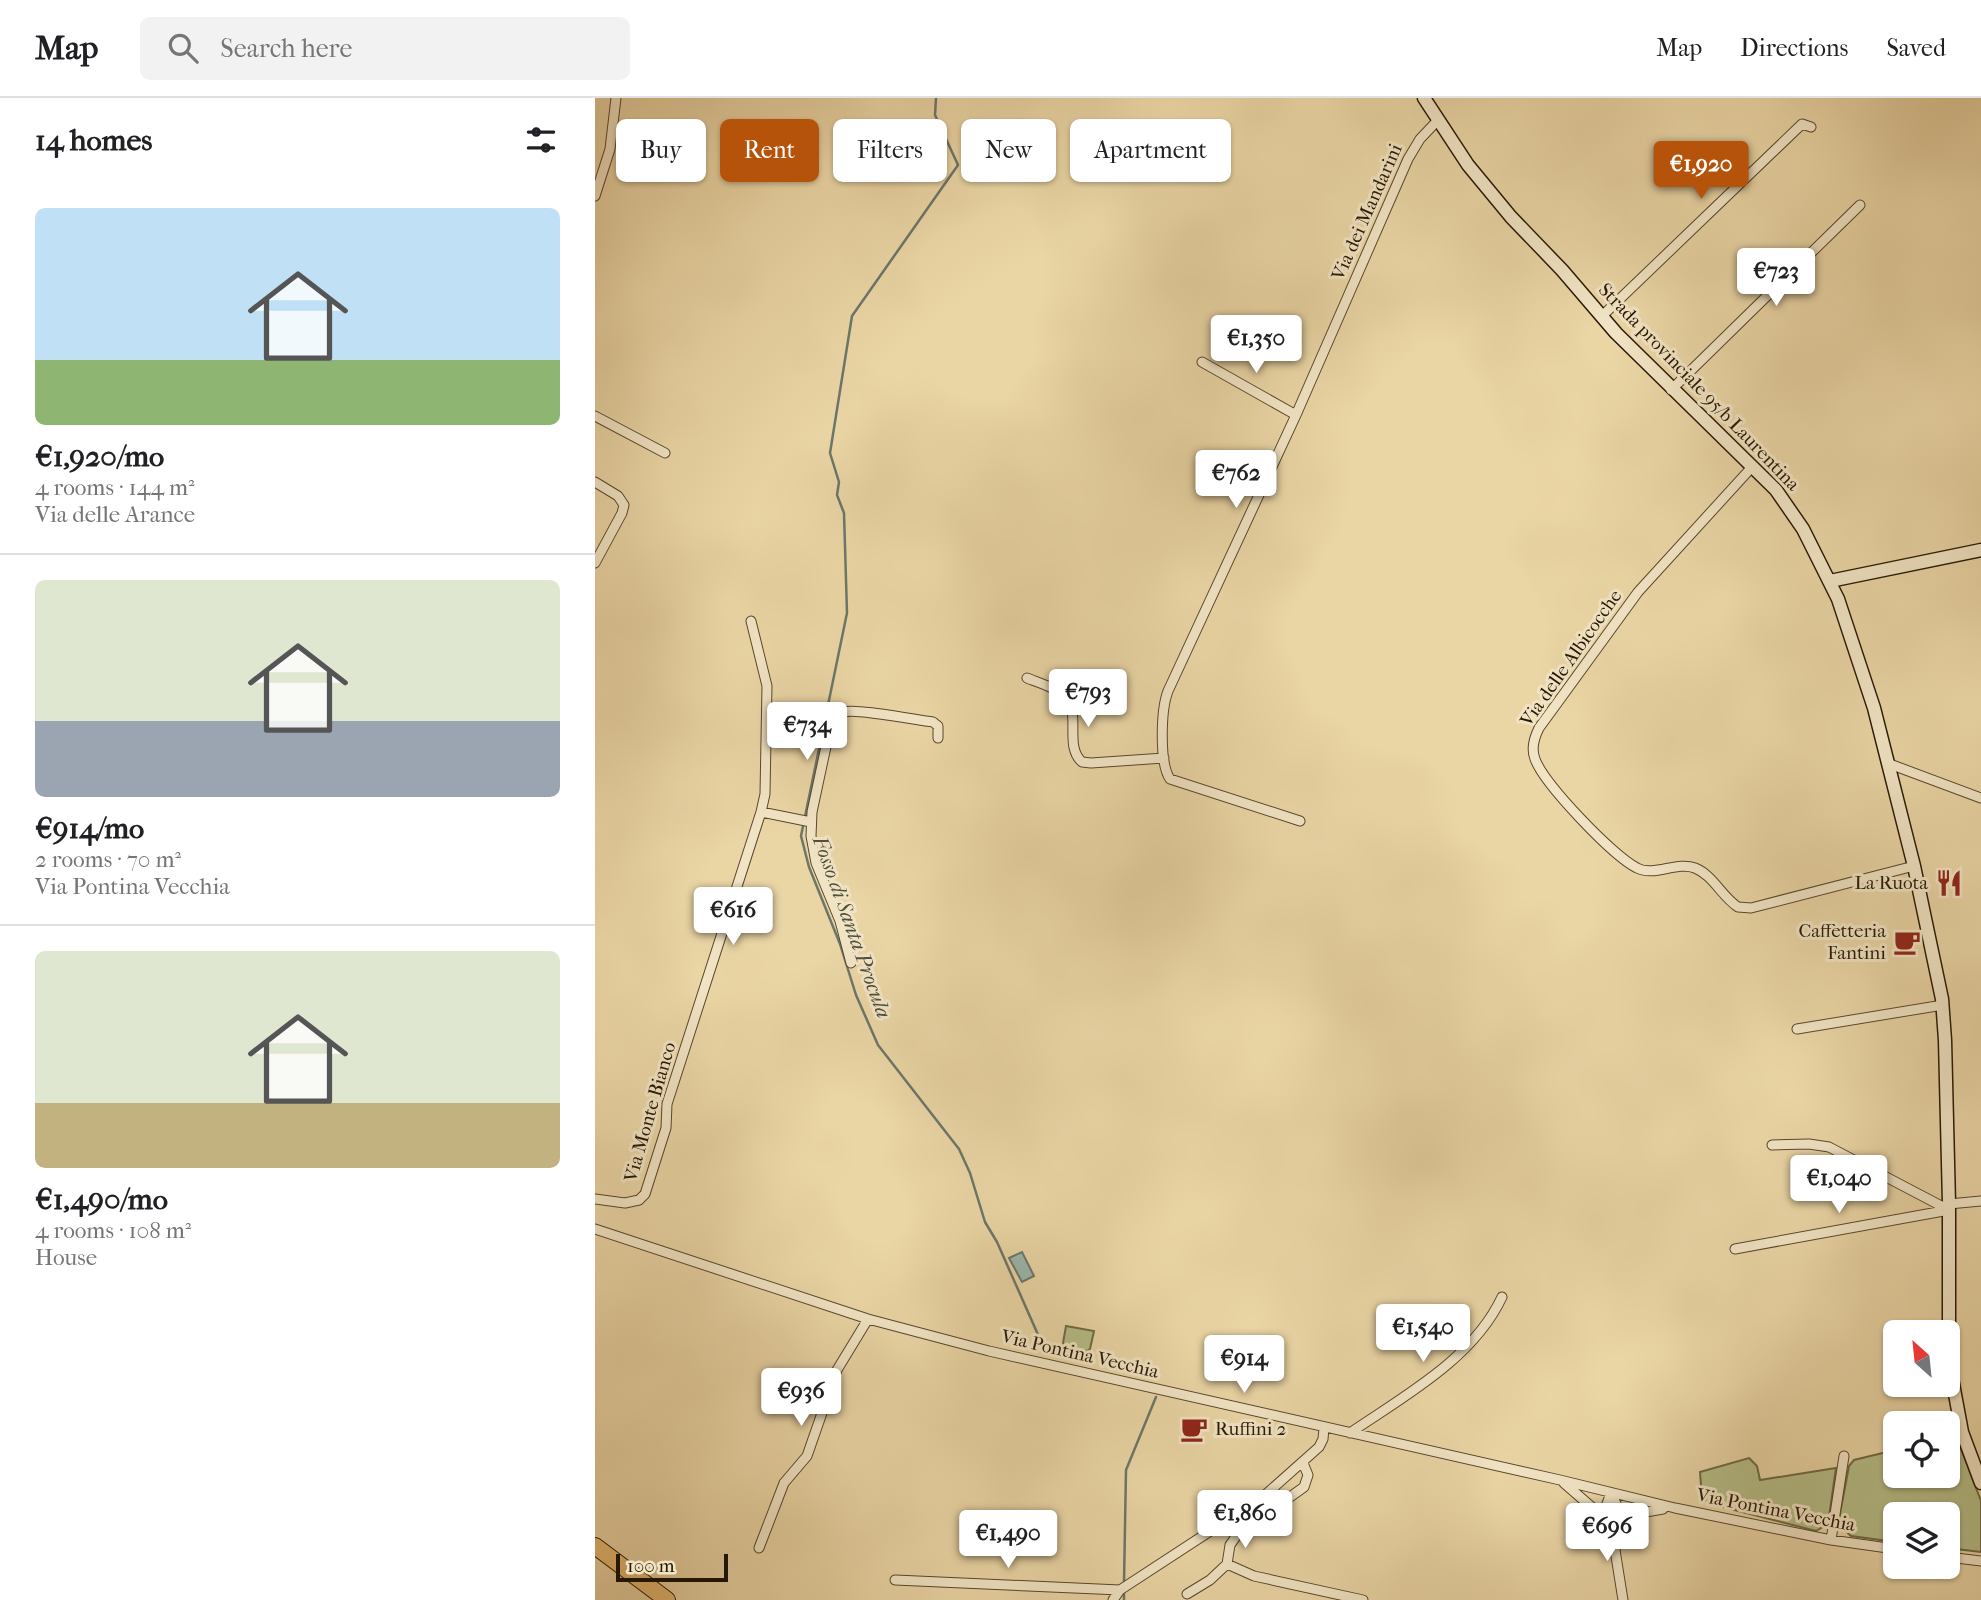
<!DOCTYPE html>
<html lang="en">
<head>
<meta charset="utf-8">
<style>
	:root { --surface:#fff; --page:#f2f2f2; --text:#202124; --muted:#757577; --line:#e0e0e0; --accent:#b45309 }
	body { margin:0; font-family:"IM FELL French Canon",serif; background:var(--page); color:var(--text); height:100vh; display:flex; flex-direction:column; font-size:26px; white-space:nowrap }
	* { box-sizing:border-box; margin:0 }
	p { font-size:23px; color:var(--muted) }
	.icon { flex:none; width:38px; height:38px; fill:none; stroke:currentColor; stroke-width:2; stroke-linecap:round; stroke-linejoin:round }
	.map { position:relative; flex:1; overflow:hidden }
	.side { display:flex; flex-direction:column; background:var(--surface); width:595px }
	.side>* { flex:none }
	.top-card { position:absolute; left:21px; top:21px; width:665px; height:63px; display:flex; gap:14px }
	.needle { width:46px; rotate:333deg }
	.controls { position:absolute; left:1288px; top:1222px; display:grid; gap:14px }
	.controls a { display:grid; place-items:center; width:77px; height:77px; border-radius:10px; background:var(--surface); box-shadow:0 2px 5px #0004; font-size:35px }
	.scale { position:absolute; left:21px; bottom:18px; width:112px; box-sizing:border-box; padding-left:7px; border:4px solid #271803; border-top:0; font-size:19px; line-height:24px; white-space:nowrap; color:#271803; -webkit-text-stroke:5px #f1e4c4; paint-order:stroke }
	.price { position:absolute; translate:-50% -60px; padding:0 16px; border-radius:7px; background:#fff; color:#222; font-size:23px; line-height:46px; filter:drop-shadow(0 2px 4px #0008) }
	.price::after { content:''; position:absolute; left:50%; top:42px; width:21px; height:16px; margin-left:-10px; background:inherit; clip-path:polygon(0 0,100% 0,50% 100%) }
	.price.on { background:var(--accent); color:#fff }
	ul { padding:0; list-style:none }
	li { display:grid; align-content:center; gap:14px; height:371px; padding:0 35px }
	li+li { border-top:2px solid var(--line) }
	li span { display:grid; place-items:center; height:217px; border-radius:10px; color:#555 }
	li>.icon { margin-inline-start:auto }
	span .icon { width:126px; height:126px; fill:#fffc; stroke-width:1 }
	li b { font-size:30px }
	h2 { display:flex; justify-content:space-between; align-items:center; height:84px; padding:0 35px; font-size:30px }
	.tag { padding:0 24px; border-radius:10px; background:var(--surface); box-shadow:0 2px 5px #0004; font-size:24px; line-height:63px }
	.tag.on { background:var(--accent); color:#fff }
	header { display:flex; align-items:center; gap:42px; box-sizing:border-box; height:98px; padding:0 35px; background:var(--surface); border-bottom:2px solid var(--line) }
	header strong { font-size:33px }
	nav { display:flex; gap:38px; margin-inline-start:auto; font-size:24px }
	.search { width:490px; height:63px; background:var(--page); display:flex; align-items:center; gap:18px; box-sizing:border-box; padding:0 24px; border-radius:10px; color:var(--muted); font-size:26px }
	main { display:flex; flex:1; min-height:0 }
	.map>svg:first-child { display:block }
	.green { fill:#b5bd87; stroke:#6e6a45; stroke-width:2 }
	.water { fill:#9ab7af; stroke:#6c776a; stroke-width:2 }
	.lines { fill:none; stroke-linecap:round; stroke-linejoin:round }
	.stream { stroke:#6c776a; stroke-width:2.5 }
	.street-casing { stroke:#58472c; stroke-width:11 }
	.secondary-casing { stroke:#271803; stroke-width:15 }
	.highway-casing { stroke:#271803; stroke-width:18 }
	.street { stroke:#f1e4c4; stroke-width:9 }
	.secondary { stroke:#f1e4c4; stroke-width:12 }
	.highway { stroke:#e5ba72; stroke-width:16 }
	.labels { text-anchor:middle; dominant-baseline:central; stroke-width:6; stroke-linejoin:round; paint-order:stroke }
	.street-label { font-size:19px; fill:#271803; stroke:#f1e4c4 }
	.poi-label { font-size:19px; fill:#271803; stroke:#f1e4c4; text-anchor:end }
	.water-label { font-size:21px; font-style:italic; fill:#4f503f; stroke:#f1e4c4 }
</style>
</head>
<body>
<header>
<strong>Map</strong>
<div class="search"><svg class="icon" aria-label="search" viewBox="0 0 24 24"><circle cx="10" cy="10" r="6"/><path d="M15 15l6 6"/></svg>Search here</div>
<nav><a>Map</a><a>Directions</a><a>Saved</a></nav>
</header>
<main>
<section class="side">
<h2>14 homes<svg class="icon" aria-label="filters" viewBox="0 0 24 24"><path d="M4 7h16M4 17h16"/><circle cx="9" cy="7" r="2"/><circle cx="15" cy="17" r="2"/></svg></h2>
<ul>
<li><span style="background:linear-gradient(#bfe0f5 70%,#8fb573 0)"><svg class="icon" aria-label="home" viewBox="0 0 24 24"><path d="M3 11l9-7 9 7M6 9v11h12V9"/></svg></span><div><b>€1,920/mo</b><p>4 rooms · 144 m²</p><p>Via delle Arance</p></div></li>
<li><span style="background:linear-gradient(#dfe7d0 65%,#9aa5b1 0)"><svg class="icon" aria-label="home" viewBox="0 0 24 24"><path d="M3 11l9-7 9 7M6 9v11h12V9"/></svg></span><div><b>€914/mo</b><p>2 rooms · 70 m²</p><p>Via Pontina Vecchia</p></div></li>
<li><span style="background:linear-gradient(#dfe7d0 70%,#c2b280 0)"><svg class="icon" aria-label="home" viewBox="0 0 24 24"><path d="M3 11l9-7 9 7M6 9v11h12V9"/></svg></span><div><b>€1,490/mo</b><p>4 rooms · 108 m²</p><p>House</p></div></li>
</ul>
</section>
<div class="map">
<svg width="1386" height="1502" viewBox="0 0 1386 1502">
	<rect width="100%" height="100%" fill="#ead5a5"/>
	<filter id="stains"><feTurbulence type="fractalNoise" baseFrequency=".00286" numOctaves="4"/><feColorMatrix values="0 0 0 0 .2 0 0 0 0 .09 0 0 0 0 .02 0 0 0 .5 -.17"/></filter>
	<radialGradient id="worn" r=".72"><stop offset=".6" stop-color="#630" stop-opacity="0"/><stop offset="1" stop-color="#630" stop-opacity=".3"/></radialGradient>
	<path class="green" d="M471,1228L499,1233L495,1251L492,1253L470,1249L468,1245Z
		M1361,1338L1386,1403V1454L1353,1450V1416H1300V1444L1256,1438L1243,1426L1254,1368L1259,1362L1300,1352V1377H1353V1340Z
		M1154,1360L1162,1368L1165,1382L1241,1370L1233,1426L1221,1433L1120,1407L1107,1401L1105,1374Z"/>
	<path class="water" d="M427,1154L439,1178L427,1184L414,1160Z"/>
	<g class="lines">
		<path class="stream" d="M341,0L340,17L363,67L257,218L235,355L244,384L242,397L249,415L252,515L206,738L214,769L245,846L261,897L283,947L364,1051L375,1075L390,1124L402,1144L448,1248
			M529,1485L531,1372L561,1299
			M529,1491V1502"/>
		<defs>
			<path id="street" d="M0,98L15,51L21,0
				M1006,219L1207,26L1216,29
				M607,264L701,317
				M1076,292L1265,107
				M0,318L70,355
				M1157,369L1043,494L944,630C939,640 936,651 940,661C949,686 1018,758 1042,770C1059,779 1082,763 1100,770C1118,777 1127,799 1143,809L1156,810L1319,768
				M0,384L23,398L29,407L27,415L0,465
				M432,580C444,585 463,590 471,600C486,617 469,648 487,664L496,665L569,660
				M1292,665L1386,700
				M166,714L216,724
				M705,723L575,681C564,665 566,611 573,593L701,317L813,61L825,41L843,22
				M256,865L245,823L221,765L216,738L217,714L235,630C238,623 242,617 249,614C260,610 321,622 338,624L343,628V640
				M1202,931L1348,907
				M1177,1047L1214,1046L1234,1049L1354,1112
				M0,1101L30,1105L44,1102L50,1096L71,1030L72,1006L166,714L170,696L172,588L156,523
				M1354,1106L1386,1103
				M0,1131L273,1221L394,1253L965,1382L1080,1410L1236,1442L1300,1451
				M1140,1151L1354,1112
				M755,1335C809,1298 878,1261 907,1199
				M708,1365L713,1377L709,1389L642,1437L635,1447L632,1466L659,1478L768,1502
				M969,1385L1000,1412L1020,1452L1027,1427L1045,1415L1068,1411
				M1010,1427V1411L1016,1395L1024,1412L1027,1427
				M1236,1442L1249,1358
				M164,1450L189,1385L212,1358L242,1272L273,1221
				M1020,1452L1028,1502
				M1353,1459L1386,1463
				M300,1482L525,1492
				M592,1496L615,1482L632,1466
				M518,1502L525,1492L669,1398L724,1349L728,1341L729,1330"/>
			<path id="secondary" d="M829,0L873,67L916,119L967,172L1021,235L1181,392L1208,431L1243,501L1279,610L1319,768L1347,901L1350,942L1354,1106V1264L1367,1334L1386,1385
				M1235,483L1386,452"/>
			<path id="highway" d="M0,1448L72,1502"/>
		</defs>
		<use href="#street" class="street-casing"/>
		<use href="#secondary" class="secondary-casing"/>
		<use href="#highway" class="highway-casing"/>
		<use href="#street" class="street"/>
		<use href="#secondary" class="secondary"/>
		<use href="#highway" class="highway"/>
	</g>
	<defs>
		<symbol id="restaurant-bare" viewBox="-9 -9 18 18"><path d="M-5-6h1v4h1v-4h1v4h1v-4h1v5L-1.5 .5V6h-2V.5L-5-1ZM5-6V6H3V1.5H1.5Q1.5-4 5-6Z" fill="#8f2418" stroke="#f1e4c4" stroke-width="2.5" paint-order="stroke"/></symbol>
		<symbol id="cafe-bare" viewBox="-9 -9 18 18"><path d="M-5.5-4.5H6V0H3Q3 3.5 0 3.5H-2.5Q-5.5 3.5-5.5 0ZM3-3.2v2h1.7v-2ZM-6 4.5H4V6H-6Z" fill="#8f2418" stroke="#f1e4c4" stroke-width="2.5" paint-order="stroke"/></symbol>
	</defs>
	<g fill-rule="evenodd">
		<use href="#restaurant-bare" x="1335" y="766" width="38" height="38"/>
		<use href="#cafe-bare" x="1293" y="825" width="38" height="38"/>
		<use href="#cafe-bare" x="580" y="1312" width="38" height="38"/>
	</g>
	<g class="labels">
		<g class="street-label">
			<text transform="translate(772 114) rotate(-66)">Via dei Mandarini</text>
			<text transform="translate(1104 289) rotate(46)">Strada provinciale 95/b Laurentina</text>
			<text transform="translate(976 560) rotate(-55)">Via delle Albicocche</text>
			<text transform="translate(55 1014) rotate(-74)">Via Monte Bianco</text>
			<text transform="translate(485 1256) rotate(13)">Via Pontina Vecchia</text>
			<text transform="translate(1181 1412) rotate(11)">Via Pontina Vecchia</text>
		</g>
		<g class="poi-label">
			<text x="1333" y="785">La Ruota</text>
			<text x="1291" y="833">Caffetteria<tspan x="1291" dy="22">Fantini</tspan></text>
			<text x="620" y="1331" text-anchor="start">Ruffini 2</text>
		</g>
		<g class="water-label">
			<text transform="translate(257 829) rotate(70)">Fosso di Santa Procula</text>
		</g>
	</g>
	<rect width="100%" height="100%" filter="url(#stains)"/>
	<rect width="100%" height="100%" fill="url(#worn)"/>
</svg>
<div class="controls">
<a><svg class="needle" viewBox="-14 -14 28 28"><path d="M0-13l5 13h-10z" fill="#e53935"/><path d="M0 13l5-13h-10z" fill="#757577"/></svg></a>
<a><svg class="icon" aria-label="locate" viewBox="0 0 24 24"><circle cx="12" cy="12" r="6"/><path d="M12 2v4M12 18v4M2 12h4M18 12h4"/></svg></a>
<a><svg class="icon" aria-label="layers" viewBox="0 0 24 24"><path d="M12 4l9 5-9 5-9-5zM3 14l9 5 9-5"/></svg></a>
</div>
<div class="scale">100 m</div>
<b class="price on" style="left:1106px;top:103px">€1,920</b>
<b class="price" style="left:1181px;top:210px">€723</b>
<b class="price" style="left:661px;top:277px">€1,350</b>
<b class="price" style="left:641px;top:412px">€762</b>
<b class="price" style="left:493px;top:631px">€793</b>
<b class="price" style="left:212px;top:664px">€734</b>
<b class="price" style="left:138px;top:849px">€616</b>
<b class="price" style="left:1244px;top:1117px">€1,040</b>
<b class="price" style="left:828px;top:1266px">€1,540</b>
<b class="price" style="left:649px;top:1297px">€914</b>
<b class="price" style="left:206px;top:1330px">€936</b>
<b class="price" style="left:650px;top:1452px">€1,860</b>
<b class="price" style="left:1012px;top:1465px">€696</b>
<b class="price" style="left:413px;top:1472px">€1,490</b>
<div class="top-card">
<a class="tag">Buy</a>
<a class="tag on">Rent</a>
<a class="tag">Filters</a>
<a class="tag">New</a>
<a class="tag">Apartment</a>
</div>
</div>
</main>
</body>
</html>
